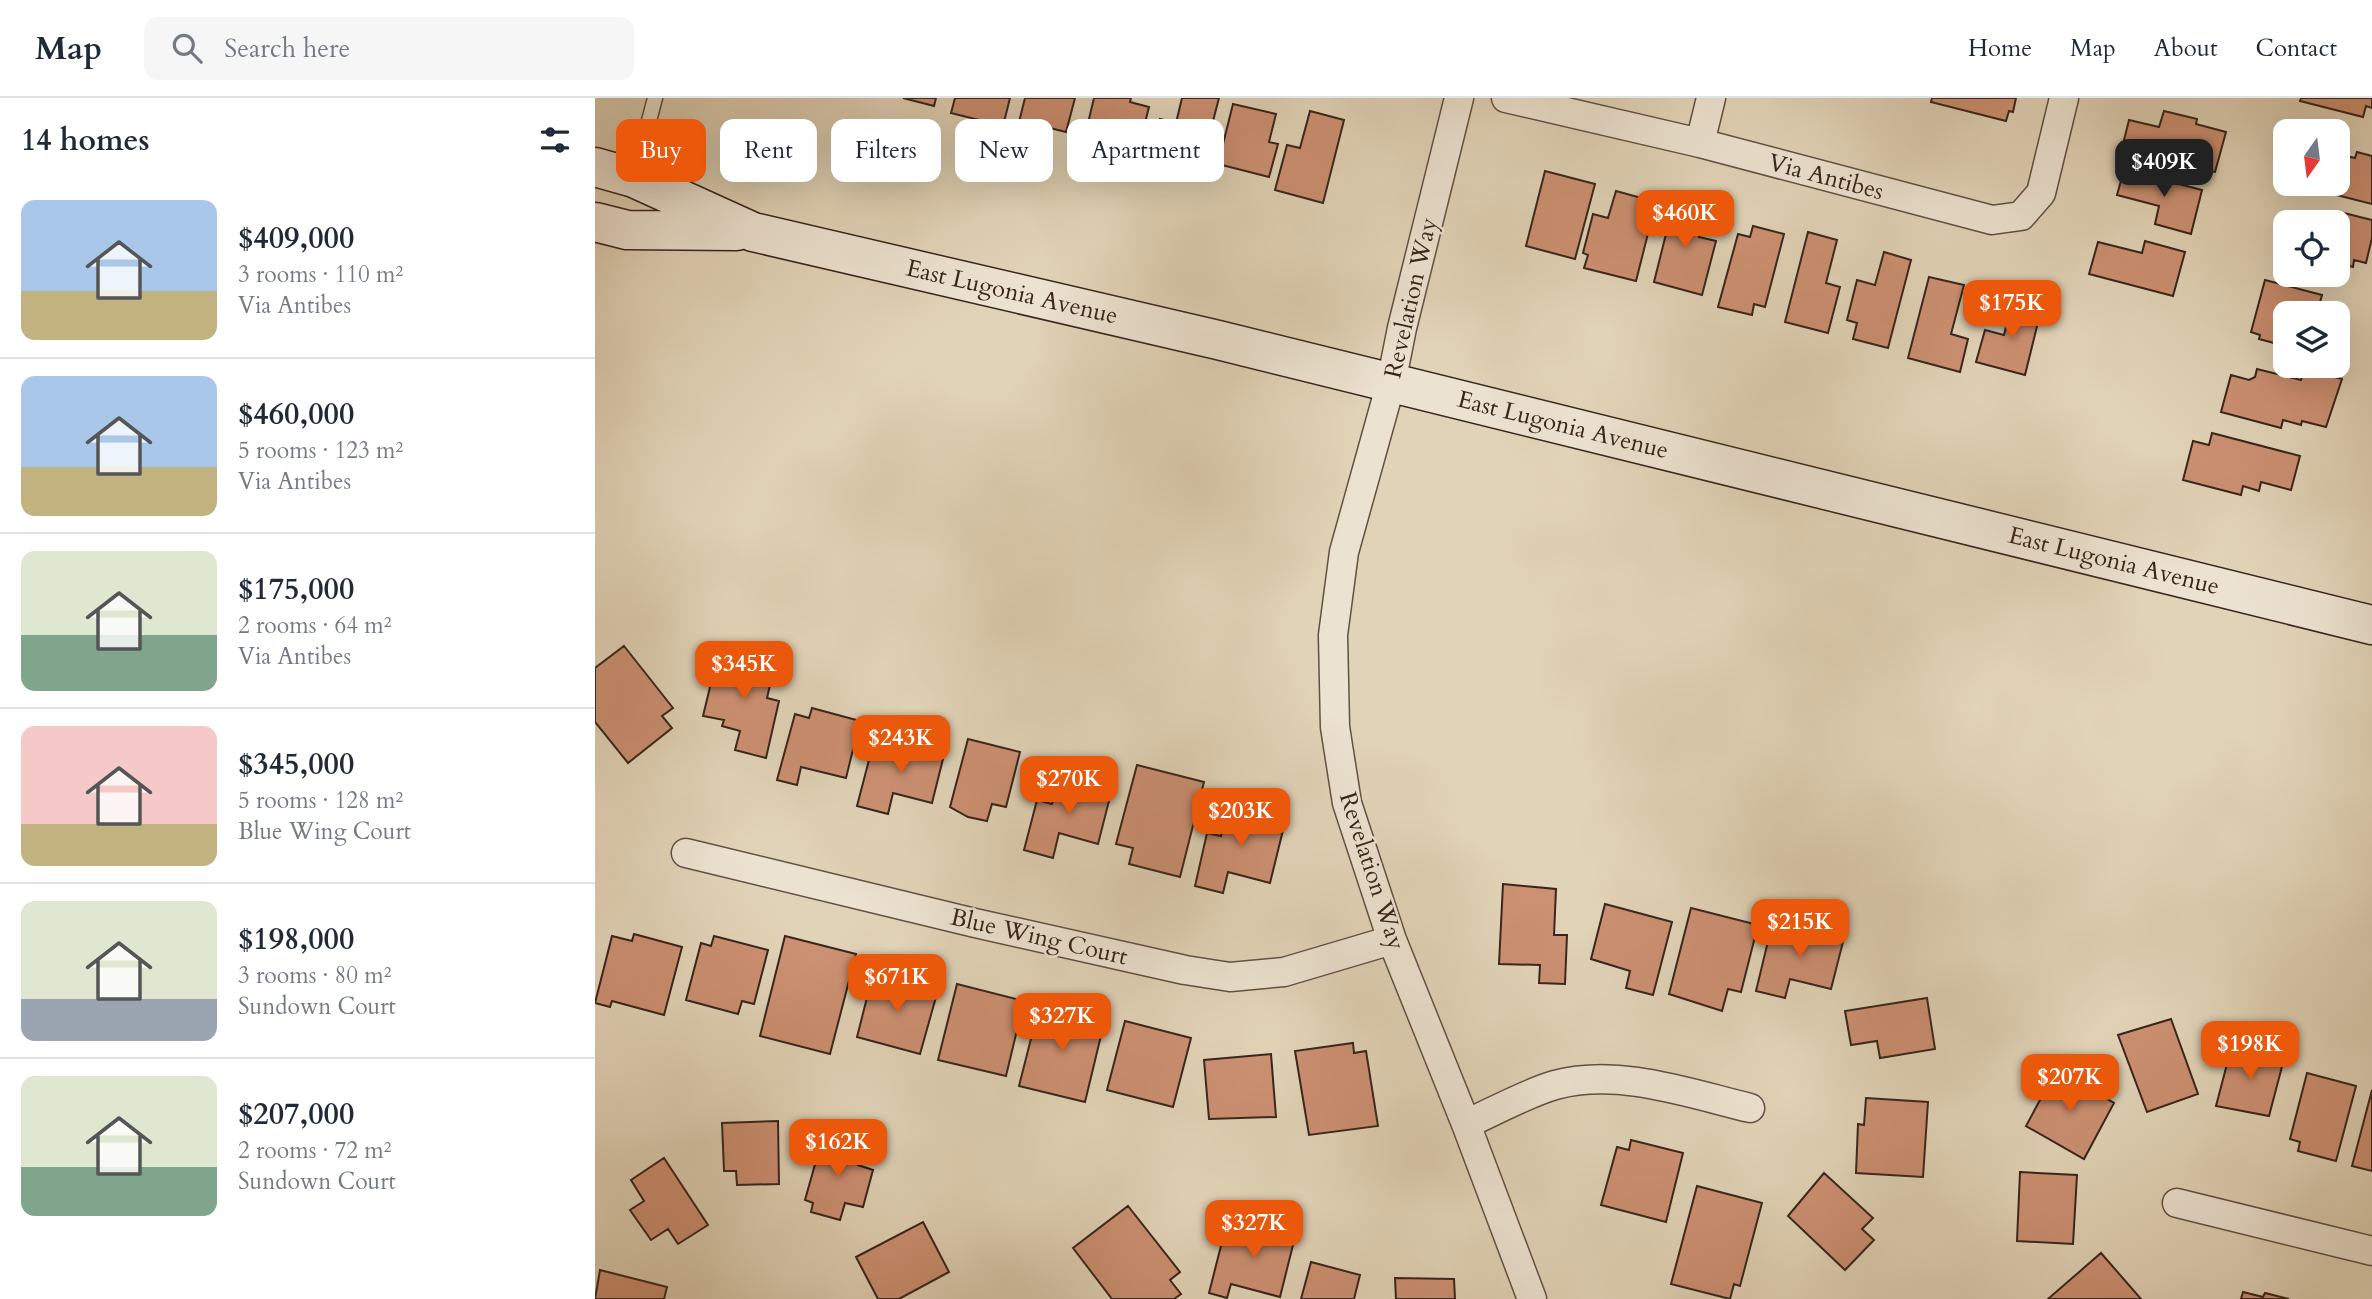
<!DOCTYPE html>
<html lang="en">
<head>
<meta charset="utf-8">
<style>
	:root { --surface:#fff; --page:#f6f6f7; --text:#1f2937; --muted:#747a83; --line:#e0e1e3; --accent:#ea580c }
	body { margin:0; font-family:Cardo,serif; background:var(--page); color:var(--text); height:100vh; display:flex; flex-direction:column; font-size:26px; white-space:nowrap }
	* { box-sizing:border-box; margin:0 }
	p { font-size:23px; color:var(--muted) }
	.icon { flex:none; width:38px; height:38px; fill:none; stroke:currentColor; stroke-width:2; stroke-linecap:round; stroke-linejoin:round }
	.map { position:relative; flex:1; overflow:hidden }
	.sheet { display:flex; flex-direction:column; background:var(--surface); width:595px }
	.sheet>* { flex:none }
	.banner { position:absolute; left:21px; top:21px; width:665px; height:63px; display:flex; gap:14px }
	.needle { width:46px; rotate:194deg }
	.fabs { position:absolute; left:1678px; top:21px; display:grid; gap:14px }
	.fabs a { display:grid; place-items:center; width:77px; height:77px; border-radius:14px; background:var(--surface); box-shadow:0 7px 28px #0002; font-size:35px }
	.price { position:absolute; translate:-50% -60px; padding:0 16px; border-radius:14px; background:var(--accent); color:#fff; font-size:23px; line-height:46px; filter:drop-shadow(0 2px 4px #0008) }
	.price::after { content:''; position:absolute; left:50%; top:42px; width:21px; height:16px; margin-left:-10px; background:inherit; clip-path:polygon(0 0,100% 0,50% 100%) }
	.price.current { background:#222; color:#fff }
	ul { padding:0; list-style:none }
	li { display:flex; align-items:center; gap:21px; height:175px; padding:0 21px }
	li+li { border-top:2px solid var(--line) }
	li span { display:grid; place-items:center; flex:none; width:196px; height:140px; border-radius:14px; color:#555 }
	li>.icon { margin-inline-start:auto }
	span .icon { width:84px; height:84px; fill:#fffc; stroke-width:1 }
	li b { font-size:30px }
	h2 { display:flex; justify-content:space-between; align-items:center; height:84px; padding:0 21px; font-size:30px }
	.tag { padding:0 24px; border-radius:14px; background:var(--surface); box-shadow:0 7px 28px #0002; font-size:24px; line-height:63px }
	.tag.current { background:var(--accent); color:#fff }
	header { display:flex; align-items:center; gap:42px; box-sizing:border-box; height:98px; padding:0 35px; background:var(--surface); border-bottom:2px solid var(--line) }
	header strong { font-size:33px }
	nav { display:flex; gap:38px; margin-inline-start:auto; font-size:24px }
	.search { width:490px; height:63px; background:var(--page); display:flex; align-items:center; gap:18px; box-sizing:border-box; padding:0 24px; border-radius:14px; color:var(--muted); font-size:26px }
	main { display:flex; flex:1; min-height:0 }
	.map>svg:first-child { display:block }
	.building { fill:#cc9072; stroke:#38251c; stroke-width:2 }
	.lines { fill:none; stroke-linecap:round; stroke-linejoin:round }
	.service-casing { stroke:#625043; stroke-width:17 }
	.minor-casing { stroke:#625043; stroke-width:31 }
	.secondary-casing { stroke:#38251c; stroke-width:41 }
	.service { stroke:#ece2d0; stroke-width:14 }
	.minor { stroke:#ece2d0; stroke-width:28 }
	.secondary { stroke:#ece2d0; stroke-width:38 }
	.labels { text-anchor:middle; dominant-baseline:central; stroke-width:5; stroke-linejoin:round; paint-order:stroke }
	.street-label { font-size:24px; fill:#38251c; stroke:#ece2d0 }
</style>
</head>
<body>
<header>
<strong>Map</strong>
<div class="search"><svg class="icon" aria-label="search" viewBox="0 0 24 24"><circle cx="10" cy="10" r="6"/><path d="M15 15l6 6"/></svg>Search here</div>
<nav><a>Home</a><a>Map</a><a>About</a><a>Contact</a></nav>
</header>
<main>
<section class="sheet">
<h2>14 homes<svg class="icon" aria-label="filters" viewBox="0 0 24 24"><path d="M4 7h16M4 17h16"/><circle cx="9" cy="7" r="2"/><circle cx="15" cy="17" r="2"/></svg></h2>
<ul>
<li><span style="background:linear-gradient(#a9c7e8 65%,#c2b280 0)"><svg class="icon" aria-label="home" viewBox="0 0 24 24"><path d="M3 11l9-7 9 7M6 9v11h12V9"/></svg></span><div><b>$409,000</b><p>3 rooms · 110 m²</p><p>Via Antibes</p></div></li>
<li><span style="background:linear-gradient(#a9c7e8 65%,#c2b280 0)"><svg class="icon" aria-label="home" viewBox="0 0 24 24"><path d="M3 11l9-7 9 7M6 9v11h12V9"/></svg></span><div><b>$460,000</b><p>5 rooms · 123 m²</p><p>Via Antibes</p></div></li>
<li><span style="background:linear-gradient(#dfe7d0 60%,#7fa58c 0)"><svg class="icon" aria-label="home" viewBox="0 0 24 24"><path d="M3 11l9-7 9 7M6 9v11h12V9"/></svg></span><div><b>$175,000</b><p>2 rooms · 64 m²</p><p>Via Antibes</p></div></li>
<li><span style="background:linear-gradient(#f6c9c9 70%,#c2b280 0)"><svg class="icon" aria-label="home" viewBox="0 0 24 24"><path d="M3 11l9-7 9 7M6 9v11h12V9"/></svg></span><div><b>$345,000</b><p>5 rooms · 128 m²</p><p>Blue Wing Court</p></div></li>
<li><span style="background:linear-gradient(#dfe7d0 70%,#9aa5b1 0)"><svg class="icon" aria-label="home" viewBox="0 0 24 24"><path d="M3 11l9-7 9 7M6 9v11h12V9"/></svg></span><div><b>$198,000</b><p>3 rooms · 80 m²</p><p>Sundown Court</p></div></li>
<li><span style="background:linear-gradient(#dfe7d0 65%,#7fa58c 0)"><svg class="icon" aria-label="home" viewBox="0 0 24 24"><path d="M3 11l9-7 9 7M6 9v11h12V9"/></svg></span><div><b>$207,000</b><p>2 rooms · 72 m²</p><p>Sundown Court</p></div></li>
</ul>
</section>
<div class="map">
<svg width="1777" height="1201" viewBox="0 0 1777 1201">
	<rect width="100%" height="100%" fill="#e1d3b7"/>
	<filter id="stains"><feTurbulence type="fractalNoise" baseFrequency=".00286" numOctaves="4"/><feColorMatrix values="0 0 0 0 .2 0 0 0 0 .09 0 0 0 0 .02 0 0 0 .5 -.17"/></filter>
	<radialGradient id="worn" r=".72"><stop offset=".6" stop-color="#630" stop-opacity="0"/><stop offset="1" stop-color="#630" stop-opacity=".3"/></radialGradient>
	<path class="building" d="M308,0H341L339,8Z
		M360,0H415L408,28L356,15Z
		M430,0H480L471,34L447,28L442,46L420,40Z
		M499,0H536L535,4L554,9L541,60L488,46Z
		M587,0H624L606,69L556,55L565,21L581,25Z
		M1337,0H1421L1418,14L1414,13L1411,23L1336,4Z
		M1706,0H1777V10L1771,8L1768,19L1705,3Z
		M638,6L681,16L674,44L683,46L674,79L623,66Z
		M715,13L749,22L728,105L680,92L692,47L705,50Z
		M1569,13L1602,21L1601,26L1631,34L1620,74L1527,50L1534,22L1564,29Z
		M1690,33V73L1681,71Z
		M1743,43L1750,45L1747,57L1760,60L1762,54L1777,58V106L1698,86H1743Z
		M1529,72L1607,92L1596,136L1560,126L1564,108L1522,97Z
		M950,73L1000,86L980,161L931,148Z
		M1021,93L1061,104L1041,183L989,170L993,157L988,155L998,116L1013,120Z
		M1080,100L1112,108L1104,139L1121,143L1107,197L1059,184Z
		M1749,115L1777,122V140L1771,165L1759,162L1758,169L1744,165L1743,170V128L1746,129Z
		M1158,128L1189,136L1170,209L1159,206L1157,217L1123,209L1143,136L1155,139Z
		M1213,134L1242,142L1231,185L1245,189L1233,235L1190,224Z
		M1550,143L1590,154L1578,198L1494,176L1503,144L1547,155Z
		M1289,154L1316,162L1293,250L1258,241L1262,225L1252,222L1262,182L1280,187Z
		M1334,179L1369,187L1356,236L1373,241L1365,274L1313,260Z
		M1670,182L1727,197L1722,215H1690V248L1664,241L1665,237L1656,234Z
		M1418,201L1447,208L1430,277L1381,264L1390,232L1409,237Z
		M1662,271L1706,282L1709,271L1747,281L1731,329L1707,323L1706,327L1688,322L1686,330L1626,314L1636,277L1654,282L1660,279Z
		M1617,335L1705,358L1696,392L1666,384L1664,393L1648,388L1646,397L1588,382L1598,343L1614,347Z
		M29,548L78,610L67,618L77,630L33,665L0,624V570Z
		M124,552L180,566L172,600L184,603L171,660L140,652L145,633L127,628L129,622L108,618Z
		M217,610L265,623L251,680L206,669L202,687L182,682L200,616L214,620Z
		M295,639L350,653L337,705L298,695L293,716L262,708L275,658L290,662Z
		M373,641L425,654L411,709L397,706L392,723L373,719L355,709Z
		M542,667L609,684L585,779L534,766L538,750L521,746Z
		M465,677L517,691L503,746L464,735L458,760L429,752L442,702L457,706Z
		M634,706L691,720L675,785L633,774L628,795L600,788L612,735L626,738Z
		M908,786L961,791L959,837H972L970,886L944,885L945,867L904,866Z
		M1010,806L1077,824L1058,897L1031,890L1035,873L996,861Z
		M1096,810L1163,827L1146,894L1133,891L1127,913L1074,896Z
		M1197,823L1250,836L1236,891L1195,881L1190,900L1161,893L1175,835L1193,840Z
		M39,836L87,849L69,917L17,903L15,909L0,905L17,838L37,843Z
		M119,838L173,852L159,906L147,903L143,916L91,902L106,845L116,848Z
		M190,838L261,856L235,956L165,938Z
		M278,876L343,892L325,956L262,939Z
		M362,886L429,903L411,978L343,962Z
		M1332,900L1340,951L1285,960L1282,943L1256,947L1250,913Z
		M445,905L510,921L490,1004L424,988Z
		M1576,921L1603,996L1552,1014L1523,937Z
		M530,923L596,940L578,1009L512,992Z
		M758,945L759,955L771,953L783,1028L714,1037L700,953Z
		M1637,947L1689,961L1674,1018L1621,1008Z
		M676,956L681,1019L614,1021L609,962Z
		M1461,972L1519,1005L1489,1061L1431,1028Z
		M1712,975L1761,988L1741,1063L1703,1053L1705,1044L1695,1041Z
		M1777,992V1073L1757,1068Z
		M1271,1000L1333,1004L1328,1079L1261,1075L1263,1026L1269,1027Z
		M183,1023L184,1086L142,1087L141,1073H129L127,1025Z
		M228,1038L267,1049L263,1067L278,1072L268,1109L250,1105L245,1122L216,1114L218,1105L210,1102Z
		M1036,1042L1088,1055L1071,1124L1006,1107L1022,1049L1034,1052Z
		M69,1060L113,1127L83,1146L73,1131L56,1142L35,1112L49,1103L36,1082Z
		M1425,1074L1482,1077L1478,1146L1422,1143Z
		M1229,1075L1278,1120L1267,1131L1279,1142L1250,1172L1193,1118Z
		M1102,1088L1167,1105L1145,1188L1139,1186L1135,1201L1076,1186Z
		M533,1108L585,1174L575,1182L586,1196L579,1201H517L478,1150Z
		M652,1122L701,1135L685,1199L636,1186L632,1200L614,1195L629,1136L646,1140Z
		M328,1124L354,1174L304,1201H283L261,1159Z
		M1506,1155L1546,1201H1453Z
		M716,1164L765,1177L759,1201H706Z
		M5,1172L72,1189L69,1201H0Z
		M800,1180L859,1181L860,1201H801Z
		M1648,1194L1668,1199L1670,1195L1694,1201H1646Z"/>
	<g class="lines">
		<defs>
			<path id="service" d="M39,80L60,0"/>
			<path id="minor" d="M864,0L807,230L796,285L749,454L738,537L740,629L752,705L797,842L871,1026L937,1201
				M911,0L1105,45L1397,122L1426,118L1446,95L1469,0
				M1105,45L1116,0
				M91,755L380,825L590,872L635,879L689,874L797,842
				M871,1026C898,1014 932,995 960,987C1024,970 1093,995 1155,1010
				M1582,1105L1777,1153"/>
			<path id="secondary" d="M0,69L39,80L158,134L623,242L1777,527
				M0,124L32,132L142,133"/>
		</defs>
		<use href="#service" class="service-casing"/>
		<use href="#minor" class="minor-casing"/>
		<use href="#secondary" class="secondary-casing"/>
		<use href="#service" class="service"/>
		<use href="#minor" class="minor"/>
		<use href="#secondary" class="secondary"/>
	</g>
	<g class="labels">
		<g class="street-label">
			<text transform="translate(1231 79) rotate(15)">Via Antibes</text>
			<text transform="translate(417 194) rotate(13)">East Lugonia Avenue</text>
			<text transform="translate(816 200) rotate(-77)">Revelation Way</text>
			<text transform="translate(968 327) rotate(14)">East Lugonia Avenue</text>
			<text transform="translate(1519 463) rotate(14)">East Lugonia Avenue</text>
			<text transform="translate(777 773) rotate(72)">Revelation Way</text>
			<text transform="translate(444 839) rotate(13)">Blue Wing Court</text>
		</g>
	</g>
	<rect width="100%" height="100%" filter="url(#stains)"/>
	<rect width="100%" height="100%" fill="url(#worn)"/>
</svg>
<div class="fabs">
<a><svg class="needle" viewBox="-14 -14 28 28"><path d="M0-13l5 13h-10z" fill="#e53935"/><path d="M0 13l5-13h-10z" fill="#747a83"/></svg></a>
<a><svg class="icon" aria-label="locate" viewBox="0 0 24 24"><circle cx="12" cy="12" r="6"/><path d="M12 2v4M12 18v4M2 12h4M18 12h4"/></svg></a>
<a><svg class="icon" aria-label="layers" viewBox="0 0 24 24"><path d="M12 4l9 5-9 5-9-5zM3 14l9 5 9-5"/></svg></a>
</div>
<b class="price current" style="left:1569px;top:101px">$409K</b>
<b class="price" style="left:1090px;top:152px">$460K</b>
<b class="price" style="left:1417px;top:242px">$175K</b>
<b class="price" style="left:149px;top:603px">$345K</b>
<b class="price" style="left:306px;top:677px">$243K</b>
<b class="price" style="left:474px;top:718px">$270K</b>
<b class="price" style="left:646px;top:750px">$203K</b>
<b class="price" style="left:1205px;top:861px">$215K</b>
<b class="price" style="left:302px;top:916px">$671K</b>
<b class="price" style="left:467px;top:955px">$327K</b>
<b class="price" style="left:1655px;top:983px">$198K</b>
<b class="price" style="left:1475px;top:1016px">$207K</b>
<b class="price" style="left:243px;top:1081px">$162K</b>
<b class="price" style="left:659px;top:1162px">$327K</b>
<div class="banner">
<a class="tag current">Buy</a>
<a class="tag">Rent</a>
<a class="tag">Filters</a>
<a class="tag">New</a>
<a class="tag">Apartment</a>
</div>
</div>
</main>
</body>
</html>
